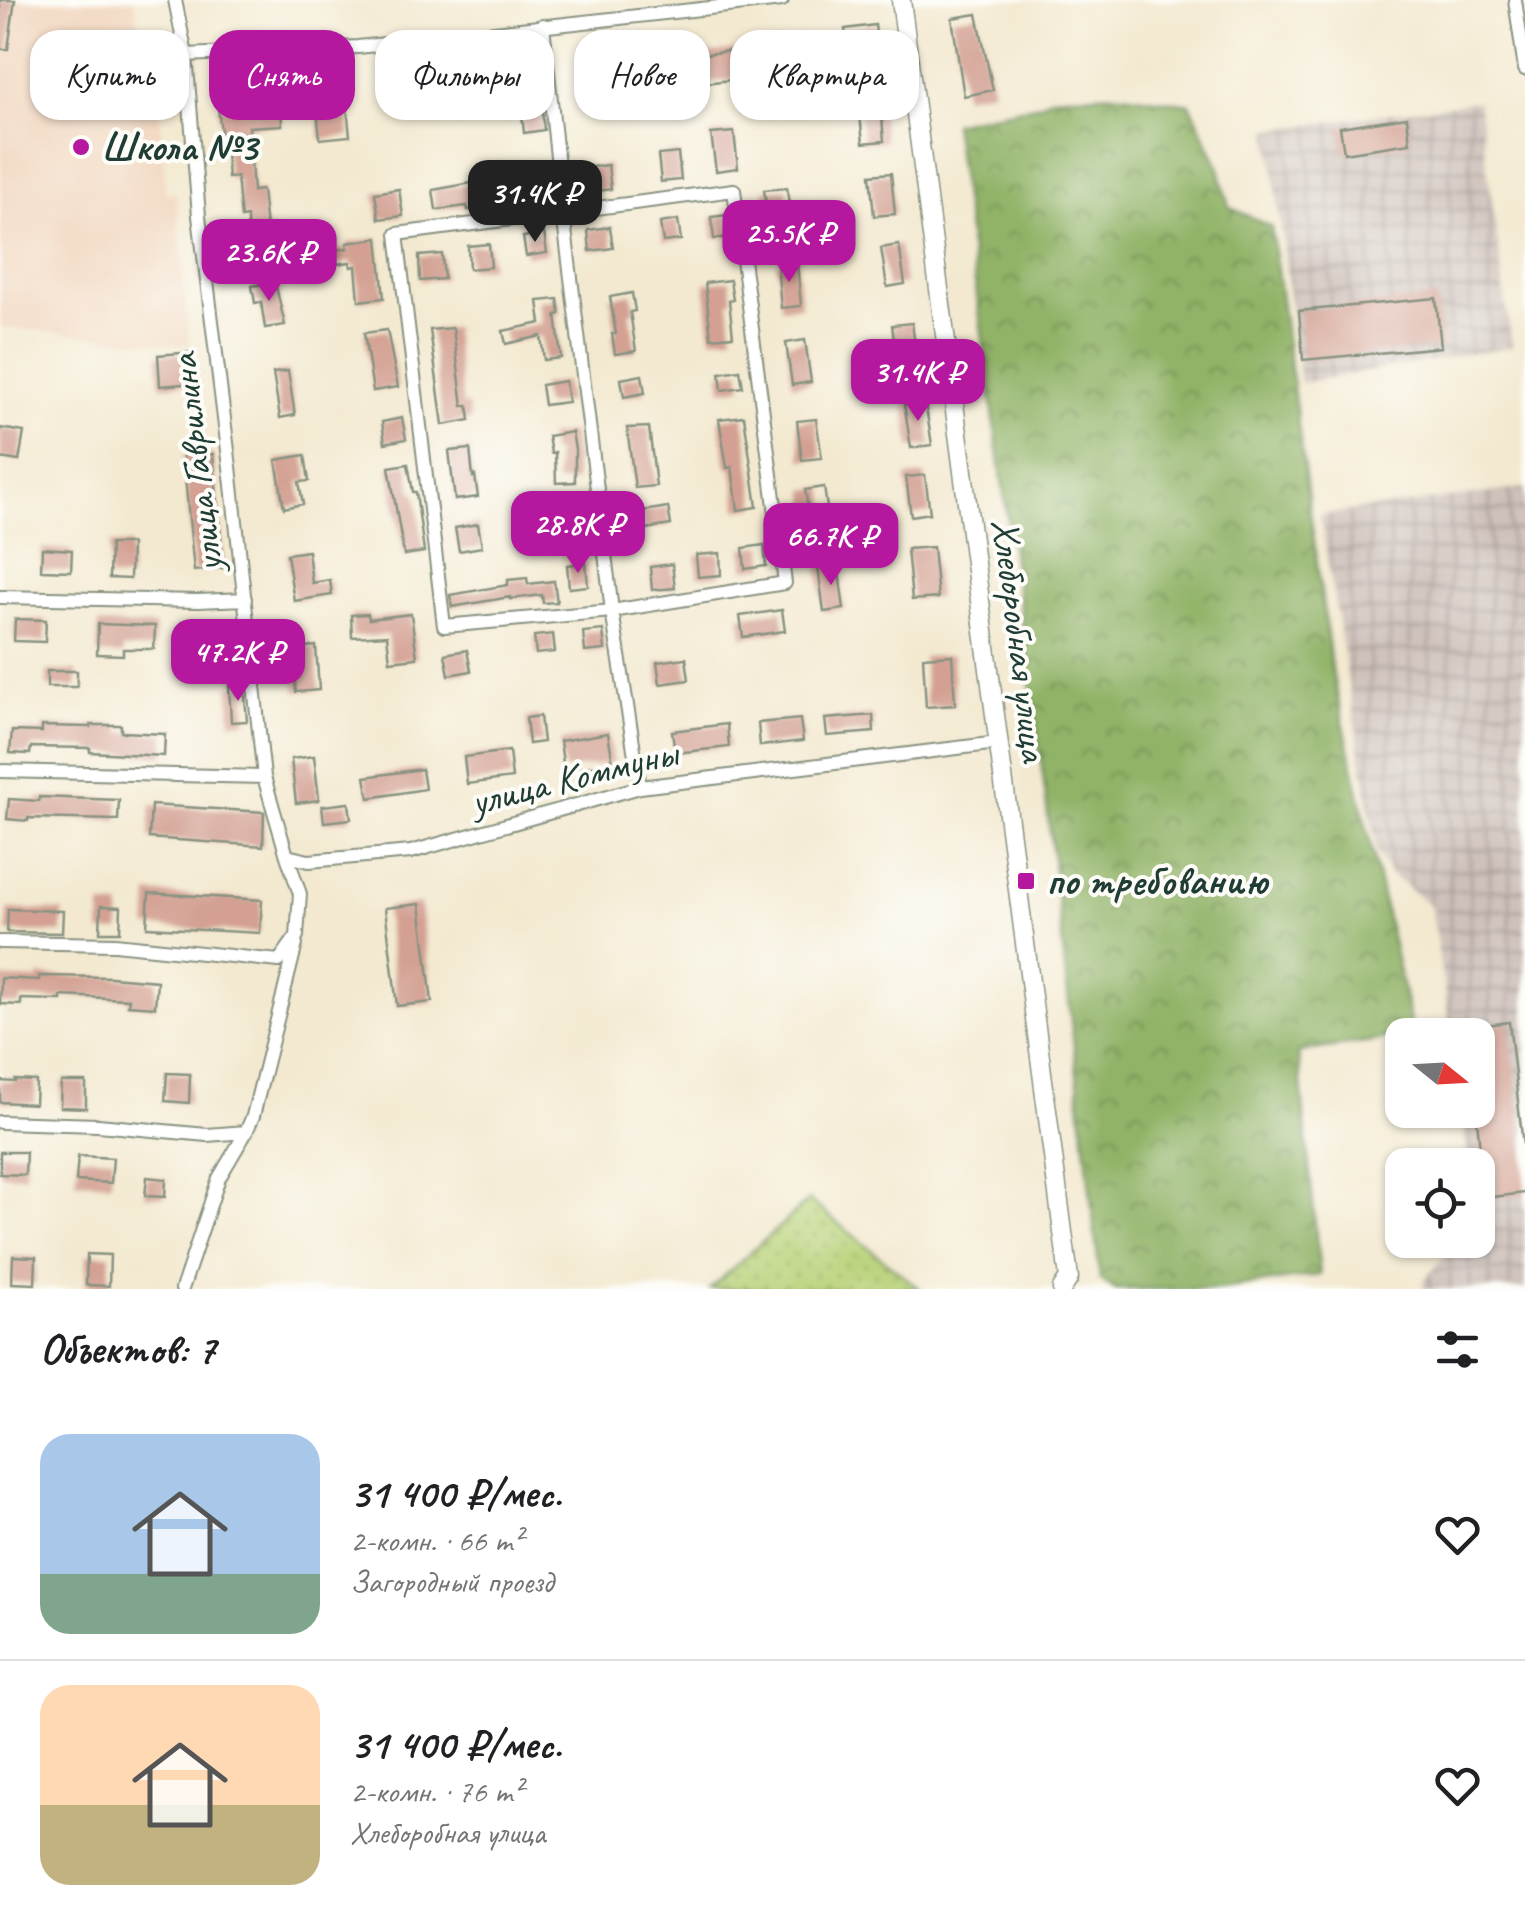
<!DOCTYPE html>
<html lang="ru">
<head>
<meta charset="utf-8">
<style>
	:root { --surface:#fff; --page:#f2f2f2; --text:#202124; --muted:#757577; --line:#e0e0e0; --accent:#b5179e }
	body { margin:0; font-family:Caveat,sans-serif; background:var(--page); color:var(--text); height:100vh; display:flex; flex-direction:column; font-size:38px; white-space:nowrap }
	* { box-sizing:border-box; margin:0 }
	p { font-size:32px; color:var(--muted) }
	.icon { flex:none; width:55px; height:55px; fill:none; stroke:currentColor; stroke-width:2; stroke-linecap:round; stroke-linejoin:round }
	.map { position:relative; height:1289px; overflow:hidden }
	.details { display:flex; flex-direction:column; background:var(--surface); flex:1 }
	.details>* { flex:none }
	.guide { position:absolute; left:30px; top:30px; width:1000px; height:90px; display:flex; gap:20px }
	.needle { width:65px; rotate:108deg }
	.controls { position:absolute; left:1385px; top:1018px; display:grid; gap:20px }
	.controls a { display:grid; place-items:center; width:110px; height:110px; border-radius:20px; background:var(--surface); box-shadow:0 2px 8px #0004; font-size:50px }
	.price { position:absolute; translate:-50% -85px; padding:0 22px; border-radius:20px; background:var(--accent); color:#fff; font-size:32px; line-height:65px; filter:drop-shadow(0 2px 5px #0008) }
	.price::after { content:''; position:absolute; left:50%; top:60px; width:30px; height:22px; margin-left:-15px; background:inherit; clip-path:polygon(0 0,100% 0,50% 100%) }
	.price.active { background:#222; color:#fff }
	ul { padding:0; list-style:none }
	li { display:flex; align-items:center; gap:30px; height:250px; padding:0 40px }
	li+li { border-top:2px solid var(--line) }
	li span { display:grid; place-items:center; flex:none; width:280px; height:200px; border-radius:30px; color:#555 }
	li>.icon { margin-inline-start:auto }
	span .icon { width:120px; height:120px; fill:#fffc; stroke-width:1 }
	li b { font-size:42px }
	h2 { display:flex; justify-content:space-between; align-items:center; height:120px; padding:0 40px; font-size:42px }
	.chip { padding:0 35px; border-radius:30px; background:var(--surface); box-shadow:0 2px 8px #0004; font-size:35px; line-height:90px }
	.chip.active { background:var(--accent); color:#fff }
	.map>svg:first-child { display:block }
	.built { fill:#f1d5bd }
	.industrial { fill:url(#industrial-grid) }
	.grass { fill:url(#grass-dots); stroke:#6b8755; stroke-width:2.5 }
	.forest { fill:url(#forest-crowns); stroke:#58784e; stroke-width:2.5 }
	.building { fill:#d3a093 }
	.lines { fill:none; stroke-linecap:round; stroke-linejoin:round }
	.street-casing { stroke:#899382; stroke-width:16 }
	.secondary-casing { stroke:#899382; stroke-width:21 }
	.street { stroke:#fff; stroke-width:12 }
	.secondary { stroke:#fff; stroke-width:18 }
	.poi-dot { fill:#b5179e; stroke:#fdfcf7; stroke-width:4 }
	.labels { text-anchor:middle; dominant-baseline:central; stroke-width:8; stroke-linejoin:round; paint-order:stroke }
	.poi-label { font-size:40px; font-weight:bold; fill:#1f3d34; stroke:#fdfcf7; text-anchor:start }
	.street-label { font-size:40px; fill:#1f3d34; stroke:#fdfcf7 }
</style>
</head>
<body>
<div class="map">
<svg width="1525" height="1289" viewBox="0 0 1525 1289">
	<defs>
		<pattern id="industrial-grid" width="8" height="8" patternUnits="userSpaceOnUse" patternTransform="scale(2.5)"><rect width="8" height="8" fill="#cec1ba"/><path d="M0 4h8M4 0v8" fill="none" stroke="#a79e98"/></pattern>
		<pattern id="grass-dots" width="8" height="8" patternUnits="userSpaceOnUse" patternTransform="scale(2.5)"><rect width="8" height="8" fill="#b7d176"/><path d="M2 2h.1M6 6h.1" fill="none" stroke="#9db467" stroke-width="1.8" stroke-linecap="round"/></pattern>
		<pattern id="forest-crowns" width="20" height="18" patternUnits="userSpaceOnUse" patternTransform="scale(2.5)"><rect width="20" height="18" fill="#91b367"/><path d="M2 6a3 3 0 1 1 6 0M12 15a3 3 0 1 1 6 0" fill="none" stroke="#769356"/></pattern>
	</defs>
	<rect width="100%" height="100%" fill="#fdfcf7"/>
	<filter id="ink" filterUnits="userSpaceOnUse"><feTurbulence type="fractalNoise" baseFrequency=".01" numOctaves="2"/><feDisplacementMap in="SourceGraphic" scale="20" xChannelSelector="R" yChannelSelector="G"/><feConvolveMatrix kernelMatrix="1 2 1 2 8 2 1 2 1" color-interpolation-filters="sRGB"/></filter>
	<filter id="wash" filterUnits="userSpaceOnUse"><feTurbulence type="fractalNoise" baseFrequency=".0048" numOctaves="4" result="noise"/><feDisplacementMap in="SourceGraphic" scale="40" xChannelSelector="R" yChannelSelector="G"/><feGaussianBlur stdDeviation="2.25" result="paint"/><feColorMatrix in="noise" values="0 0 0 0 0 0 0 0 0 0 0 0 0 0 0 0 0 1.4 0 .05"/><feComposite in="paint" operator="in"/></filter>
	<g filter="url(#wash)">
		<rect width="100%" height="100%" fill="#f3e9d0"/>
		<path class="built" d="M0,0H134L150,82L159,101L166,193H176L189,346L0,327Z"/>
		<path class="industrial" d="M1478,101L1512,347L1300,383L1269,130Z
			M1525,488V1289H1423L1424,1280L1459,1240H1478V1165H1469L1461,1110H1478V1035H1451L1431,906L1390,874L1377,852L1320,515Z"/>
		<path class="grass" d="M809,1200L920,1289H710Z"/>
		<path class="forest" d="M1115,93L1190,104L1218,165L1229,207L1271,227L1332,672L1413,1035L1298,1052L1320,1275L1219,1289H1116L1100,1279L1046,798L953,123L1040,104L1051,97Z"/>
		<g id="blocks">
			<path class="building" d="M0,0H15L8,49H0Z
				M977,14L993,90L964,96L952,18Z
				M875,25L878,50L848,54L845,29Z
				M788,42L790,61L770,63L768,44Z
				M737,50L740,79L695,84L691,56Z
				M626,65L630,95L585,101L581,71Z
				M493,78L497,108L419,118L415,87Z
				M539,78L544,130L524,133L518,80Z
				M880,95L884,141L863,143L858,97Z
				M346,98L350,136L320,139L316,101Z
				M246,105L247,109L281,107L282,125L249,127L253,191L262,190L266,228H270V244L248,245L247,217L241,218L237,177L228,178L225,139H222L218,108Z
				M1407,117L1410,143L1344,153L1340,127Z
				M734,132L738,168L716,171L711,134Z
				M678,153L681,180L661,182L658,155Z
				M608,165L611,189L585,193L582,168Z
				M891,173L895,214L874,216L870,175Z
				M483,181L488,207L468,210L467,206L436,210L433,190Z
				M787,188L792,230L770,233L764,190Z
				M399,189L403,216L379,219L375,193Z
				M727,215L730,237L714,239L711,217Z
				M678,220L681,240L663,242L660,223Z
				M610,227L613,248L590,251L588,230Z
				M544,233L547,253L526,256L523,237Z
				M378,238L384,298L359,301L356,266L351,267L350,262L317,267L315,253L348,248L347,243Z
				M489,244L491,267L469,269L468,246Z
				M899,245L905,284L887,287L881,248Z
				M442,254L444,279L420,281L419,256Z
				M797,262L801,306L781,308L777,264Z
				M730,280L733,300L729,301L733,336L711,338L705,283Z
				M275,282L285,325L265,328L261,302L255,303L252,286Z
				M632,293L635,311L630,312L636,351L615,354L612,334H616L610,297Z
				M1436,298L1441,347L1303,360L1299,311Z
				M558,299L560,314L556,315L561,358L544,360L541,336L506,344L503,331L541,323L538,301Z
				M912,323L917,361L897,364L892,325Z
				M453,328L463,406L468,405L470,420L443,425L430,330Z
				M387,330L398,387L373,391L364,333Z
				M805,340L811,382L792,385L786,343Z
				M193,352L196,383L160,386L158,355Z
				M740,370L743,387L722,390L720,373Z
				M288,371L295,415L280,418L273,373Z
				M642,375L645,393L624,397L621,379Z
				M565,381L568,402L544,405L541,385Z
				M925,401L932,445L911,448L904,404Z
				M744,416L757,507L738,510L732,467L727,468L719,419Z
				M402,418L406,439L385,443L382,422Z
				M816,419L822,458L802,460L797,421Z
				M649,427L656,486L635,488L627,428Z
				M0,428L24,432L19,461L0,458Z
				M572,432L575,449V482L556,483L555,452L551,453L548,436Z
				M470,449L473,477L475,476L478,497L455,500L449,451Z
				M213,454L224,568L194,571L183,456Z
				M305,455L309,481L299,482L303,504L284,508L276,460Z
				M408,464L413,492H416L424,552L404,555L389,467Z
				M925,475L930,513L911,516L906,477Z
				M824,487L830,528L812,531L805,490Z
				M577,504L579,521L557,524L555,506Z
				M668,507L671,525L646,529L643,511Z
				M478,524L482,547L459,551L455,528Z
				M110,544H131L130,579L109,578Z
				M764,545L766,566L745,569L743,548Z
				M933,547L938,598L912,600L907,549Z
				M42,548L72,550L71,571L41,570Z
				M308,551L312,583L330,580L332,595L294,601L287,554Z
				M720,553L721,575L698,577L696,555Z
				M586,563L588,586L569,588L567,565Z
				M672,564L675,588L652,590L650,567Z
				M838,564L844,609L824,612L818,567Z
				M527,578L528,584L554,581L557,602L543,603L542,595L510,599V597L452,607L450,595L508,585V580Z
				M782,610L785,631L743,637L740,616Z
				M368,614L369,619L411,614L417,658L390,661L387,635L352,637L351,615Z
				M15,619L46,620L45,642L14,641Z
				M98,624L155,626L154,649H123V655L97,654Z
				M194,628L228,631L227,655L192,652Z
				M603,630L605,650L585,652L583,632Z
				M553,634L555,652L536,654L534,636Z
				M316,646L319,690L296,692L292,648Z
				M467,650L471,671L449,675L445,654Z
				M952,655L955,705L926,707L923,657Z
				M686,658L689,680L660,684L657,662Z
				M47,671H77V687H47Z
				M244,685L247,721L231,722L229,686Z
				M873,715L874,732L827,736L825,719Z
				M540,716L543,742L529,744L526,718Z
				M800,719L803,741L760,746L758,723Z
				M727,724L729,747L675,753L672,731Z
				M91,725H121V732L165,734L164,756L90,752V748L31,747L30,754L10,753L12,731L42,732V726L91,727Z
				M608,733L613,763L564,770L560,741Z
				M509,751L512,778L467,784L464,757Z
				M314,756L319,800L296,803L291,759Z
				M422,769L425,789L369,798L365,777Z
				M39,797L119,800L118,820L28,818V821L7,819L9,799L39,801Z
				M349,803L351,819L324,822L322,806Z
				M151,805L264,812L263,846L149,838Z
				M149,893L262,900L260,933L147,927Z
				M420,904L432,1002L397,1006L385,908Z
				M101,906L121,907L120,932H100Z
				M8,909L63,911L62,933L7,932Z
				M39,976L111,977L157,981L155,1007L128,1005L129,999L61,996V1000L21,999V1005L0,1004L1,978L39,980Z
				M1509,1022L1525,1163V1193L1485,1198L1476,1110H1478V1026Z
				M167,1073L190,1074L189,1103L165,1101Z
				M15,1080L36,1081L35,1104L0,1102V1081L15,1082Z
				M61,1082H86V1108L60,1107Z
				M0,1152H26L25,1175L0,1174Z
				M78,1156L113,1158L111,1183L76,1181Z
				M147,1177L166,1179L165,1197L145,1196Z
				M87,1254L110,1255L109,1286L86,1285Z
				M13,1256L36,1257L35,1284L12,1283Z"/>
		</g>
	</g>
	<g filter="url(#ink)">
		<use href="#blocks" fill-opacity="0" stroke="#899382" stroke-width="2.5"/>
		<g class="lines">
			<defs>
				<path id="street" d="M1515,0L1525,69
					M543,25L563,213L612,611L640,787
					M186,55L358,47L782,0
					M734,190L785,583L612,611L444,626L397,234Z
					M0,597L198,601L245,599
					M0,771L264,777
					M287,856L309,861L411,852L640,787L998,743
					M0,942L115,944L279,961L297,936L300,894L287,856L264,777L230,467L199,216L186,55L175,0
					M0,1122L98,1125L207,1135L246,1132
					M182,1289L219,1178L246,1132L253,1116L296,944"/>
				<path id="secondary" d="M901,0L1069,1278L1062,1289"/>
			</defs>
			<use href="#street" class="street-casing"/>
			<use href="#secondary" class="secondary-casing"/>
			<use href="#street" class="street"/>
			<use href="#secondary" class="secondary"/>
		</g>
	</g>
	<g class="poi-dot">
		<circle cx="81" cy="147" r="10"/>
		<rect x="1016" y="871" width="20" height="20" rx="5"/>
	</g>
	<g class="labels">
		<g class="poi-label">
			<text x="101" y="147">Школа №3</text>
			<text x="1046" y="881">по требованию</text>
		</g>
		<g class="street-label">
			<text transform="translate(196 463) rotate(-97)">улица Гаврилина</text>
			<text transform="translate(1020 640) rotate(83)">Хлеборобная улица</text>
			<text transform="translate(574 777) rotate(-14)">улица Коммуны</text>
		</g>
	</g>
</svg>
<div class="controls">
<a><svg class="needle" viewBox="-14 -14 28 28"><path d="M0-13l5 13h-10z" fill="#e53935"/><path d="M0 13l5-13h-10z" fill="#757577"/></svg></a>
<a><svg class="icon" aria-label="locate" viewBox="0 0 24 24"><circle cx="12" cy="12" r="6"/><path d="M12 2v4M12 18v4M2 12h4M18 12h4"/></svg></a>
</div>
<b class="price active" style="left:535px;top:245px">31.4K ₽</b>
<b class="price" style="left:789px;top:285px">25.5K ₽</b>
<b class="price" style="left:269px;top:304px">23.6K ₽</b>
<b class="price" style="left:918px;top:424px">31.4K ₽</b>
<b class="price" style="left:578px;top:576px">28.8K ₽</b>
<b class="price" style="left:831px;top:588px">66.7K ₽</b>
<b class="price" style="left:238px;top:704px">47.2K ₽</b>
<div class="guide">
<a class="chip">Купить</a>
<a class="chip active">Снять</a>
<a class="chip">Фильтры</a>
<a class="chip">Новое</a>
<a class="chip">Квартира</a>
</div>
</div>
<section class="details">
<h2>Объектов: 7<svg class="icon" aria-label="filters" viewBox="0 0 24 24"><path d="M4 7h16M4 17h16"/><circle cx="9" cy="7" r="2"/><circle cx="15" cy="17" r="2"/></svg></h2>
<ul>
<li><span style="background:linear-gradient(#a9c7e8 70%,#7fa58c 0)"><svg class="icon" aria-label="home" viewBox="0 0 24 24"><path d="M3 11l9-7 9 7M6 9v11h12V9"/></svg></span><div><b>31 400 ₽/мес.</b><p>2-комн. · 66 m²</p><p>Загородный проезд</p></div><svg class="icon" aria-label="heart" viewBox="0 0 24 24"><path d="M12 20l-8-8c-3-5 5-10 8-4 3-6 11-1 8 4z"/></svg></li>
<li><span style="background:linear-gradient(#ffd9b3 60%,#c2b280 0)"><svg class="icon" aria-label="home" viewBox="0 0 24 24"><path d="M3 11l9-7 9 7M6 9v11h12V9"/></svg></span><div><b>31 400 ₽/мес.</b><p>2-комн. · 76 m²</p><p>Хлеборобная улица</p></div><svg class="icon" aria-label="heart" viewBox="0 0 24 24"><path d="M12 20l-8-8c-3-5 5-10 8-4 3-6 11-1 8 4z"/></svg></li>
</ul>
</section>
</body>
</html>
